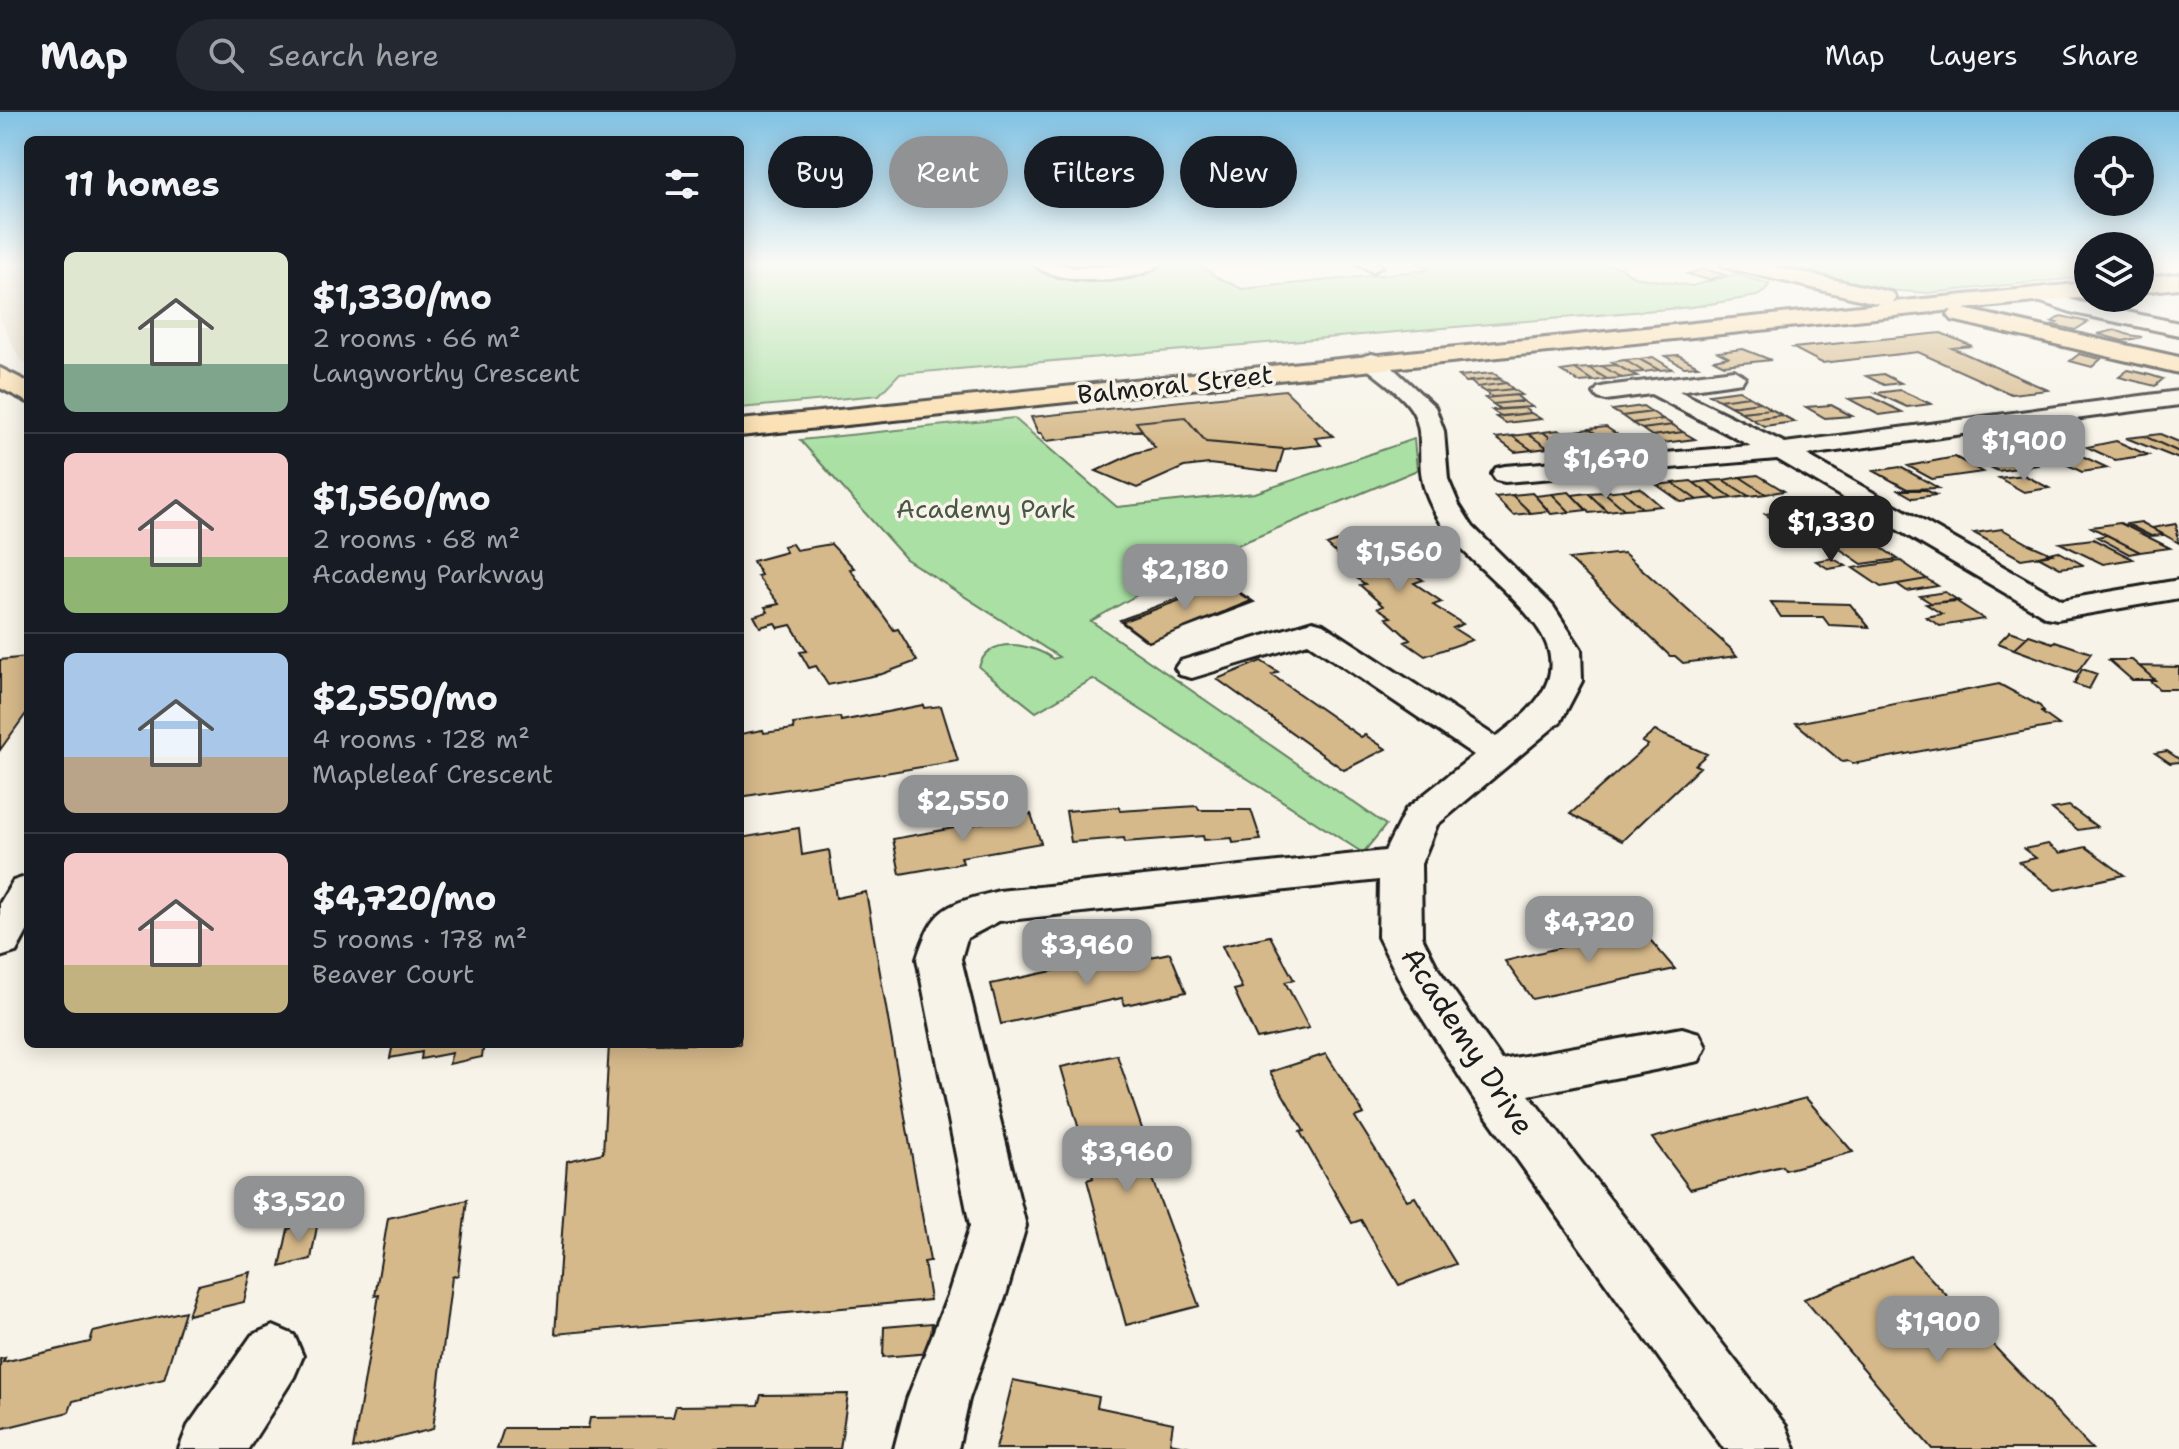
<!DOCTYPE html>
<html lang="en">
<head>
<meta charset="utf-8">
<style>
	:root { --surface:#171b24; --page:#242831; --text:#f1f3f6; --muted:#9ea1a6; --line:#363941; --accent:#919294 }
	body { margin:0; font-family:"Shantell Sans",sans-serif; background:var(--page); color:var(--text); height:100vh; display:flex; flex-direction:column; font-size:30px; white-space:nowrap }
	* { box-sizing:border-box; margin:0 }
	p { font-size:26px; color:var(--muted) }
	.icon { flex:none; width:44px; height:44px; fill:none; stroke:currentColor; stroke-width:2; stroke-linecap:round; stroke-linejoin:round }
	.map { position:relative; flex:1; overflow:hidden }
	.sheet { position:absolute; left:24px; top:24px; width:720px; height:912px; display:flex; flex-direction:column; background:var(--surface); border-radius:12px; box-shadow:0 4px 20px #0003 }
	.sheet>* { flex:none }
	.top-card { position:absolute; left:768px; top:24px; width:760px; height:72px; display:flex; gap:16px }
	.controls { position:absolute; left:2074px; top:24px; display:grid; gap:16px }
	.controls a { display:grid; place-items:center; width:80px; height:80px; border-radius:50%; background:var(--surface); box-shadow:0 4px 20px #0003; font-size:40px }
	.price { position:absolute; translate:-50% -68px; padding:0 18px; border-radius:16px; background:var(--accent); color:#fff; font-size:26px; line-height:52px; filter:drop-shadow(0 2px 4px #0008) }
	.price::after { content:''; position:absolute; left:50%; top:48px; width:24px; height:18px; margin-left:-12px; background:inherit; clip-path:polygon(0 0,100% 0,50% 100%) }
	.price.selected { background:#222; color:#fff }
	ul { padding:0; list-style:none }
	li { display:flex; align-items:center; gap:24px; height:200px; padding:0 40px }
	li+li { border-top:2px solid var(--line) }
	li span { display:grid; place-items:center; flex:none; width:224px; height:160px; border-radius:12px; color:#555 }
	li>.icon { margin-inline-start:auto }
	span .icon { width:96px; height:96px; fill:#fffc; stroke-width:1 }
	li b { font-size:34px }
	h2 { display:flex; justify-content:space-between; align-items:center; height:96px; padding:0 40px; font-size:34px }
	.tag { padding:0 28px; border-radius:36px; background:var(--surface); box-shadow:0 4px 20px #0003; font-size:28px; line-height:72px }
	.tag.selected { background:var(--accent); color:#fff }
	header { display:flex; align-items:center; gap:48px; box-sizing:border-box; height:112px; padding:0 40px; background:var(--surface); border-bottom:2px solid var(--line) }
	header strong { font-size:38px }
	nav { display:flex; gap:44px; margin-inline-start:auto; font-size:28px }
	.search { width:560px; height:72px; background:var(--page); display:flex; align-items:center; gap:20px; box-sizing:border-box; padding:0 28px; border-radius:44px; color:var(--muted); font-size:30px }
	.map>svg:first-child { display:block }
	.built { fill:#ede2cc }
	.green { fill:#aae0a4; stroke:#637e60; stroke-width:2 }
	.building { fill:#d6b98a; stroke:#1c1c1c; stroke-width:2 }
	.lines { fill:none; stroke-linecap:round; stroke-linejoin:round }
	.minor-casing { stroke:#1c1c1c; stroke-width:6 }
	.major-casing { stroke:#1c1c1c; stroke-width:6 }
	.minor { fill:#f7f3e8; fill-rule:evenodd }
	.major { fill:#fbddab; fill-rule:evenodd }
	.labels { text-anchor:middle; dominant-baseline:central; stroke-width:7; stroke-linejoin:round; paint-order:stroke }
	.far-street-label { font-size:26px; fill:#1c1c1c; stroke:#f7f3e8 }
	.far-park-label { font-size:26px; fill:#475745; stroke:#f7f3e8 }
	.street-label { font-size:30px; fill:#1c1c1c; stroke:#f7f3e8 }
</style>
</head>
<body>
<header>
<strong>Map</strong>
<div class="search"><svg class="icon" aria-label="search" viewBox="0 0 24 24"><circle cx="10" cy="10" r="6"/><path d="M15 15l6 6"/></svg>Search here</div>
<nav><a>Map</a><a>Layers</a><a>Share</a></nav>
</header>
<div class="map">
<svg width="2179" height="1337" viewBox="0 0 2179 1337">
	<rect width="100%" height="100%" fill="#f7f3e8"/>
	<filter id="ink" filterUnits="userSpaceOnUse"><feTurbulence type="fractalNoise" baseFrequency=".0125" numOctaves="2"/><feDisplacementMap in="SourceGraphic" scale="16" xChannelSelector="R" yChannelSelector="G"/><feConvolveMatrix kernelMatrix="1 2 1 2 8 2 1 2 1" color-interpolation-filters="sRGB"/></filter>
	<g filter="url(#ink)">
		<path class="built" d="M0,151H28V253L19,246L0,206Z"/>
		<path class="green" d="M740,151H1033C1053,175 1125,160 1155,157L1158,151H1198L1215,164L1242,177L1429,158L1418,151H1604L1622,156L1634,165L1692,174L1736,162L1769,172L1765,179L1757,184L1692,195L899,262L879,283L740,296Z
			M1763,151H2088V165L1928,181L1886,178Z
			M1014,306L1117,395L1255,381L1414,327L1417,358L1192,452L1091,509L1386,713L1363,741L1093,567L1036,600L979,555C988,522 1033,532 1053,547L1059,545L906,447L800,328Z"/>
		<path class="building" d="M1704,157L1725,163L1709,168L1687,162Z
			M2061,204L2088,210L2075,218L2053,213L2057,211L2052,210Z
			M2115,218L2129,223L2142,225L2123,229L2098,222Z
			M1941,221L1972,234L1952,236L2048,278L2011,282L1918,240L1822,251L1793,236Z
			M1743,237L1771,248L1724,253L1714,248L1728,245L1718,240Z
			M2079,242L2101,247L2092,255L2070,249Z
			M1678,243L1698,254L1684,255L1665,244Z
			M1653,245L1672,257L1659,258L1639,247Z
			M1639,247L1659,258L1644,260L1625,248Z
			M1625,248L1644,260L1631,261L1611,250Z
			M1616,253L1631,261L1637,264L1622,266L1602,254Z
			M1602,254L1622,266L1607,267L1589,256Z
			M1589,256L1607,267L1593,269L1575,257Z
			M1575,257L1593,269L1579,270L1561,259Z
			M2128,258L2150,263L2163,267L2155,274L2119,265Z
			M1493,261L1501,266L1466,270L1459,264Z
			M1883,262L1901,271L1884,273L1866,264Z
			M1499,267L1506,271L1477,275L1470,269Z
			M1506,271L1513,277L1485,280L1477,275Z
			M1513,277L1522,283L1492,285L1485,280Z
			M1285,278L1333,324L1315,326L1321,333L1284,337L1218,331L1206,330L1185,305L1136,310L1142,318L1046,329L1041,321H1038L1031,305Z
			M1739,278L1749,284L1719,288L1709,282Z
			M1900,278L1931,292L1907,295L1876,281Z
			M1516,283L1523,289L1493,292L1485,286Z
			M1749,284L1760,290L1730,294L1719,288Z
			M1872,285L1902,300L1879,303L1849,287Z
			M1523,289L1532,295L1500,297L1493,292Z
			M1760,290L1771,297L1741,300L1730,294Z
			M1831,293L1852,304L1825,306L1806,295Z
			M1643,294L1652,300L1622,304L1612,298Z
			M1524,296L1531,301L1500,304L1492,298Z
			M1771,297L1782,303L1752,307L1741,300Z
			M1652,300L1663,307L1632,311L1622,304Z
			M1531,301L1541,307L1505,311L1496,305Z
			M1782,303L1795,310L1764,314L1752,307Z
			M1185,305L1206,330L1284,337L1277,360L1209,352L1184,355L1137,376L1096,359L1135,341L1155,336L1136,310Z
			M1663,307L1673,313L1642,317L1632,311Z
			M1673,313L1683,320L1652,324L1642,317Z
			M1606,315L1627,329L1610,331L1589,317Z
			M1589,317L1610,331L1596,333L1575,319Z
			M1559,318L1561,320L1577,333L1562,335L1543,320Z
			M1575,319L1596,333L1580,335L1561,320Z
			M1543,320L1562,335L1548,336L1528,322Z
			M1683,320L1695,327L1663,331L1652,324Z
			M1528,322L1548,336L1532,338L1512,324Z
			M2160,322L2179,330V340L2144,324Z
			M1512,324L1532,338L1515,340L1496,326Z
			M2144,324L2179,340V347L2126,326Z
			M2116,329L2148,343L2115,348L2087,335Z
			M2042,336H2065L2108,356L2082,360L2035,337Z
			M2035,337L2058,348L2045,350L2023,338Z
			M2012,341L2037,353L1998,359L1973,346Z
			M1955,345L1983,360L1932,367L1908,354Z
			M1900,355L1928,370L1938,376L1907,377L1874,359Z
			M1758,363L1784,379L1766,382L1740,365Z
			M2024,363L2049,376L2024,380L1999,366Z
			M1740,365L1766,382L1749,384L1723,368Z
			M1723,368L1749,384L1733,386L1708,369Z
			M1691,369L1694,371L1714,386L1697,388L1673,371Z
			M1708,369L1733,386L1717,388L1694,371Z
			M1673,371L1697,388L1681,390L1657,373Z
			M1640,376L1661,394L1642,396L1622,378Z
			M1622,378L1642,396L1624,397L1604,380Z
			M1899,378H1926L1936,383L1913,386Z
			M1569,380L1587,398L1570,400L1552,382Z
			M1604,380L1624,397L1607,399L1588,381Z
			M1532,381L1535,384L1549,399L1531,401L1512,383Z
			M1588,381L1607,399L1589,401L1572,383Z
			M1552,382L1570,400L1551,402L1535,384Z
			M1512,383L1531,401L1513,403L1495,385Z
			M1811,395L1834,411L1789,418L1765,402Z
			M2141,410L2152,416L2163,423L2151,424L2127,412Z
			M1834,411L1843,417L1813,421L1804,415Z
			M2120,411L2170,436L2140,440L2091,415Z
			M2176,412L2179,431L2152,416Z
			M1372,417L1388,428L1379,431L1405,448L1396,451L1423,468L1414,471L1442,490L1433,493L1463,512L1453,516L1472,528L1425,544L1405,530L1410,528L1386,506L1391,505L1378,496L1383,494L1360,473L1365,472L1351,462L1355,461L1344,453L1348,452L1327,433Z
			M2002,417L2029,432L2052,442L2021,447L1974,421Z
			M2107,423L2140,440L2129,442L2097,425Z
			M1858,425L1872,434L1877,433L1898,447L1862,452L1828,429Z
			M2093,427L2133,447L2103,452L2060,431Z
			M792,432L796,438L831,432L854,456L850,457L894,518L898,517L917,549L882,562L828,573L816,554L809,556L800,540L807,539L791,513L778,516L775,511L760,515L754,504L768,500L765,495L779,492L757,464L761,463L753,449L786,440L783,434Z
			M2058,439L2083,453L2060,456L2038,444Z
			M1624,441L1731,537L1737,544L1683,551L1675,544H1670L1569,447Z
			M1832,446L1846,454L1829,457L1816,449Z
			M1901,449L1927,467L1881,475L1853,456Z
			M1927,467L1938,474L1907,479L1897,472Z
			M1221,470L1251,489L1149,530L1120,508Z
			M1226,471L1254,490L1148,530L1121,510Z
			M1945,480L1959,489L1931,491L1920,484Z
			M1954,488L1956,489L1984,507L1940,514L1926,505L1942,502L1926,492Z
			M1771,490L1850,492L1869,515L1829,513L1823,505H1781Z
			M2010,519L2027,525L2014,537L1998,531Z
			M2029,523L2053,531L2055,529L2091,541L2077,560L2014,537Z
			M27,545L28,599L0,638V548Z
			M2109,548H2132L2155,568H2132Z
			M1261,549L1278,560L1272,563L1361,625L1365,623L1386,637L1344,658L1217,567Z
			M2139,554L2179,555V577H2159L2149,568H2155Z
			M2082,557L2097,562L2089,577L2074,572Z
			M1999,572L2040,594L2044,600H2041L2059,613L1853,652L1849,649L1842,650L1796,611Z
			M923,593L924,596L941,594L958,649L740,685V622L763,618L764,621L794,617L793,612L840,605L841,609Z
			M1655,619L1707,642L1695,653L1700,655L1622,729L1570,702L1648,633L1642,630Z
			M2167,639L2179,647V650L2170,651L2155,641Z
			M1197,694L1199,698H1251L1261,728L1233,731L1232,726L1204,728L1203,724L1125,730L1124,726L1071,730L1066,699L1119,695L1120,699Z
			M2069,694L2097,715L2078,718L2052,697Z
			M1031,702L1041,731L961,745L963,751L900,762L893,727Z
			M799,716L802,743L829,738L836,786L866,780L930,1149L924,1150L930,1188L555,1222L567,1049L603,1041L609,932H740V726Z
			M2048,732L2060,741L2086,735L2124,763L2055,778L2019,750L2036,746L2024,737Z
			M1640,816L1675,857L1532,887L1505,849Z
			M1270,824L1294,868L1285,870L1309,916L1257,927L1234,878L1242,876L1222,834Z
			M1170,841L1186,880L1125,893L1122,886L1001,912L991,872L1109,847L1111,853Z
			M393,932H484L482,945L449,952L452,941L421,947L422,940L390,946Z
			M1326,942L1364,1002L1355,1005L1407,1088L1415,1085L1456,1152L1399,1173L1361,1108L1352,1111L1300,1020L1304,1019L1270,960Z
			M1117,943L1155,1055L1148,1056L1199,1194L1126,1213L1087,1068L1093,1066L1061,955Z
			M1806,986L1853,1040L1785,1058L1782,1054L1690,1077L1652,1026Z
			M467,1088L458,1163L452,1165L433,1317L353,1337L379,1183L375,1184L388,1106Z
			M318,1109L311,1147L280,1155L288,1117Z
			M1910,1144L1991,1231L2092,1337H1932L1804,1187Z
			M251,1160L244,1190L188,1203L198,1173Z
			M185,1199L164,1267L73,1289L69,1300L0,1317V1247L5,1246L3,1250L90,1230L93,1220Z
			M932,1211L930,1241L883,1245L884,1215Z
			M1013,1268L1099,1285L1097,1295L1173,1311L1170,1331L1201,1337H996Z
			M848,1282L840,1337H497L504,1316H588L590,1306L673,1305L676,1294L758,1293L761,1283Z"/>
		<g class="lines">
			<defs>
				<path id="minor" d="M1033,151H1054L1075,156L1160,151C1141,173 1052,174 1033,151Z
					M1357,151H1378L1381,155L1372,160Z
					M2039,177L2079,190L2179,211V223L2074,201L2032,187L2029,183Z
					M1372,242L1380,244L1435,295L1444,319L1448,367L1459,393L1473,415L1553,494L1581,537L1582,569L1561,609L1437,713L1421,752L1422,825L1438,857L1502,948L1682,916L1699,921L1706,935L1699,949L1529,983L1786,1314L1795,1337H1724L1472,984L1405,879L1378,825L1379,768L999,809L967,826L961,847L1026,1114L1006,1183L969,1287L958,1337H894L907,1287L948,1183L970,1114L917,847C934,793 946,793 999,779L1385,739L1406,697L1474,643L1308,531L1192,566L1180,563L1175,556L1180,549L1312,509L1323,512L1496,625C1523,604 1561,577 1548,536C1537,500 1477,457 1452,426C1439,410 1425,386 1422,366C1418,344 1424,321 1413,300C1404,283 1379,267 1364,254L1361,249L1364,244Z
					M1734,258L1745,265L1742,270L1679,279L1785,331L2179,279V293L1807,343L2062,488L2179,468V486L2057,507L2046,505L1777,347L1505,370L1496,368L1492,362L1496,356L1505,354L1751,334L1651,282L1606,288L1598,286L1594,281L1598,276L1606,274Z
					M28,764V818L16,840L0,845V791L13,769Z
					M273,1214L294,1223L303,1244L294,1265L248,1337H179L188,1314L252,1223Z"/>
				<path id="major" d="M1721,151H1759L1885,179L1893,181L1896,186L1893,190L2088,171V185L1964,197L2179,245V261L1952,208L1948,203L1952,198L740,324V308L1880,192L1724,155Z
					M2179,162V176L2140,180V166Z
					M0,256L28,270V290L0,276Z"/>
			</defs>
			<use href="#minor" class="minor-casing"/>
			<use href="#major" class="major-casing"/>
			<use href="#minor" class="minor"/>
			<use href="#major" class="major"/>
		</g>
	</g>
	<linearGradient id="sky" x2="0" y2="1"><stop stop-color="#80c2e4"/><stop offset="0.45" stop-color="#fbfaf5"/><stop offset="1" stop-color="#fbfaf5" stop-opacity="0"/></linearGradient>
	<rect width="2179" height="338" fill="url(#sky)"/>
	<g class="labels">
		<g class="far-street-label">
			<text transform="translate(1175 272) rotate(-6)">Balmoral Street</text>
		</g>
		<g class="far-park-label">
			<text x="986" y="396">Academy Park</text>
		</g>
		<g class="street-label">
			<text transform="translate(1468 929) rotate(57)">Academy Drive</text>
		</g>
	</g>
</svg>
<div class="controls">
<a><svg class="icon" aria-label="locate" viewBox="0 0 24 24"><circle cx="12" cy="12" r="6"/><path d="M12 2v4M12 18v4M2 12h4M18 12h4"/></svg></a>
<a><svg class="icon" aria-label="layers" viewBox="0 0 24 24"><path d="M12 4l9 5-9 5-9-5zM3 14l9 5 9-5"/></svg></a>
</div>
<b class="price" style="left:2024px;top:371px">$1,900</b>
<b class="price" style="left:1606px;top:389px">$1,670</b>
<b class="price selected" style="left:1831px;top:452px">$1,330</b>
<b class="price" style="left:1399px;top:482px">$1,560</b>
<b class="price" style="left:1185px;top:500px">$2,180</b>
<b class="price" style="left:963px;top:731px">$2,550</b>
<b class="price" style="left:1589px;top:852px">$4,720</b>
<b class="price" style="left:1087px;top:875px">$3,960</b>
<b class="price" style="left:1127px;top:1082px">$3,960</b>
<b class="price" style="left:299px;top:1132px">$3,520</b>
<b class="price" style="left:1938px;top:1252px">$1,900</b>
<div class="top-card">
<a class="tag">Buy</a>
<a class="tag selected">Rent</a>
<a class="tag">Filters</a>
<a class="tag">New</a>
</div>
<section class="sheet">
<h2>11 homes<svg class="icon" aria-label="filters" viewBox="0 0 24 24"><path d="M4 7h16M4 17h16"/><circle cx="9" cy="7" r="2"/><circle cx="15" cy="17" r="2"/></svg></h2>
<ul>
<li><span style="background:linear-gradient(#dfe7d0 70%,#7fa58c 0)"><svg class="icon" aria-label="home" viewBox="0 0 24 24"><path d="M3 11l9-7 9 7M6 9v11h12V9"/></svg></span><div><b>$1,330/mo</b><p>2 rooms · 66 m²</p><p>Langworthy Crescent</p></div></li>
<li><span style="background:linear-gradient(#f6c9c9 65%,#8fb573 0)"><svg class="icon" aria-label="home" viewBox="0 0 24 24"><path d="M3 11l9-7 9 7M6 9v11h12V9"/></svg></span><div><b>$1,560/mo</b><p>2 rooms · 68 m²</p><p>Academy Parkway</p></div></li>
<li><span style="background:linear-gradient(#a9c7e8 65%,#b9a48a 0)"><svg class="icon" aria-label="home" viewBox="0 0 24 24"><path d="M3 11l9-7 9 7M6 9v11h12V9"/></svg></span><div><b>$2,550/mo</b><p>4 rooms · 128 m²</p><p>Mapleleaf Crescent</p></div></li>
<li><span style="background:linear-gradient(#f6c9c9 70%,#c2b280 0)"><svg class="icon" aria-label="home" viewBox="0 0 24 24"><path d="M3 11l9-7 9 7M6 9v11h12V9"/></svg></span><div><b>$4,720/mo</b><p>5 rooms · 178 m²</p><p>Beaver Court</p></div></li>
</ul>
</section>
</div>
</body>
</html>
